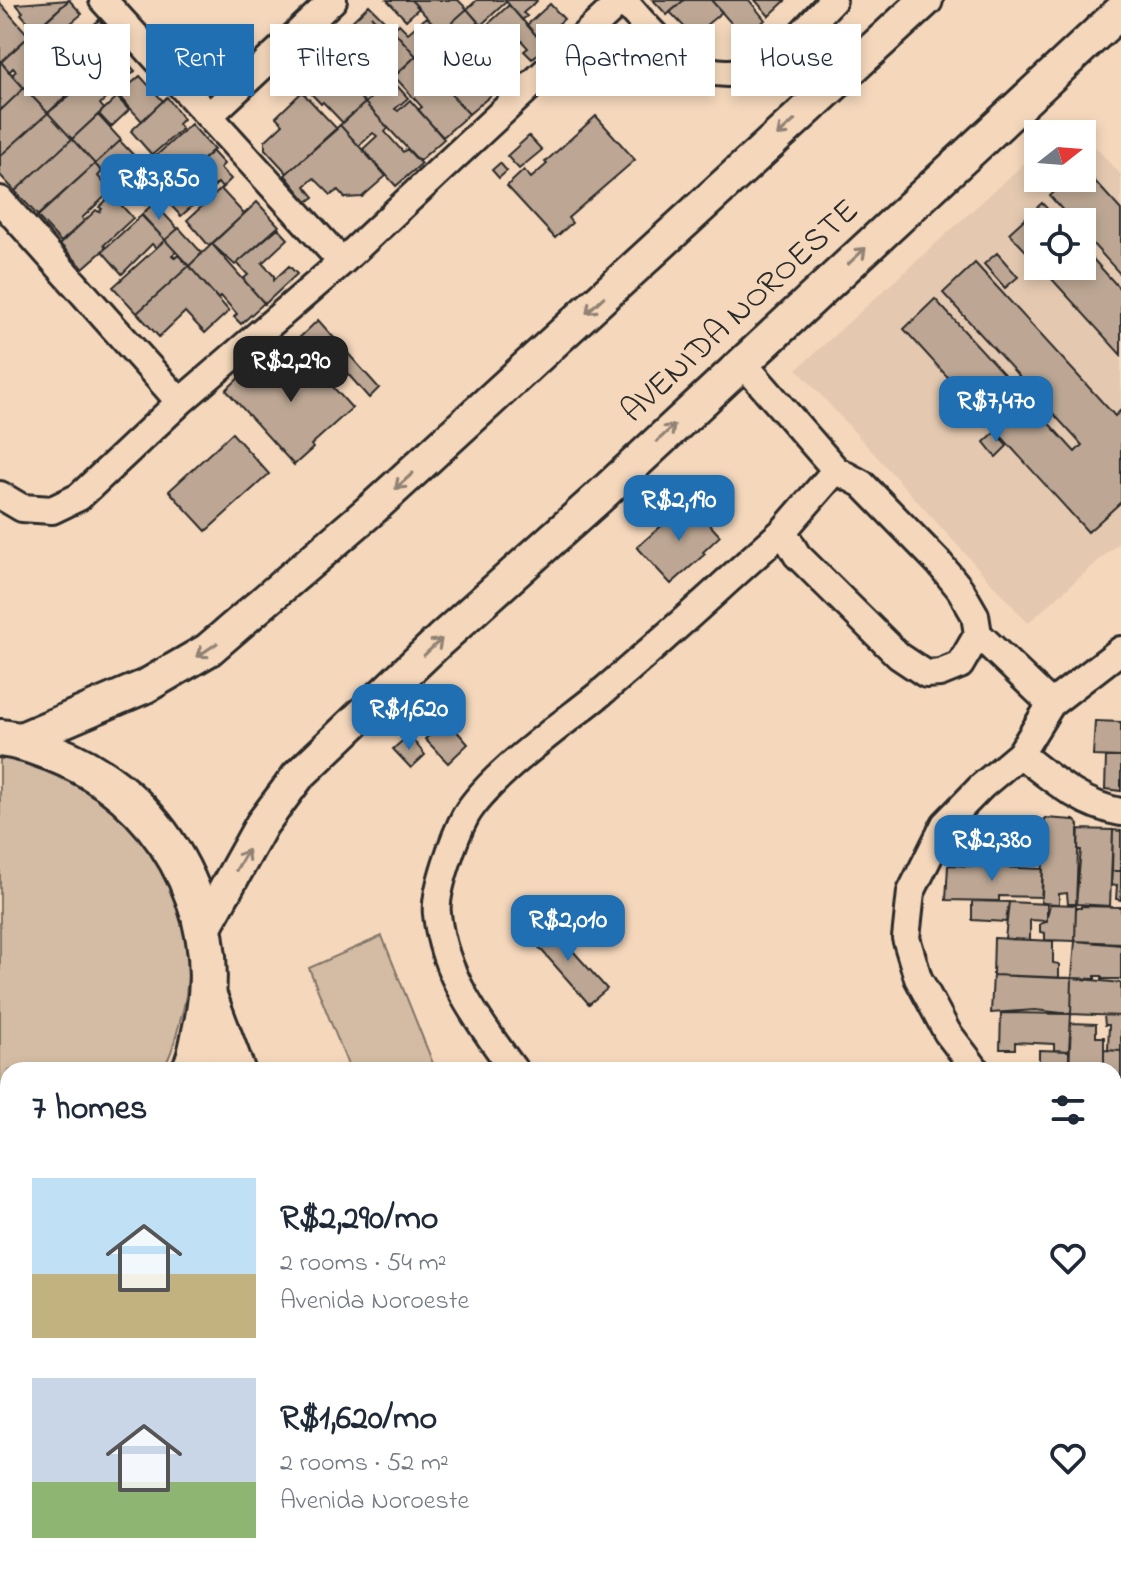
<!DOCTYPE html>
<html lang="en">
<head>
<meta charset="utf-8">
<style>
	:root { --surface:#fff; --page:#f2f2f3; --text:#1f2937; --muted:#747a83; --accent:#1f6fb2 }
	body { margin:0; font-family:"Indie Flower",sans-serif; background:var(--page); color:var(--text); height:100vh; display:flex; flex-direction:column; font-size:30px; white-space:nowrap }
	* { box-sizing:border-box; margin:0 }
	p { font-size:26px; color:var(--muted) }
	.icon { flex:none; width:44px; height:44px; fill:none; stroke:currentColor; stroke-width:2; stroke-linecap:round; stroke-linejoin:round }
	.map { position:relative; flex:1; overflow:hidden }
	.details { position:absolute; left:0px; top:1062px; width:1122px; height:514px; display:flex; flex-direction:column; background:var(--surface); border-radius:24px 24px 0 0; box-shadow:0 4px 12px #0003 }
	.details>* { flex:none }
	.hud { position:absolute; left:24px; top:24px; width:1074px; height:72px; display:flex; gap:16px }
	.needle { width:52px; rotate:73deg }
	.tools { position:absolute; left:1024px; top:120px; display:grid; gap:16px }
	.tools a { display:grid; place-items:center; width:72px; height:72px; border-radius:0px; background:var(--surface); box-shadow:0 4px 12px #0003; font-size:40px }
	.price { position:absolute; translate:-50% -68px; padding:0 18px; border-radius:16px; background:var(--accent); color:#fff; font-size:26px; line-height:52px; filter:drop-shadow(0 2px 4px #0008) }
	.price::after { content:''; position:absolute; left:50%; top:48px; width:24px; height:18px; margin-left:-12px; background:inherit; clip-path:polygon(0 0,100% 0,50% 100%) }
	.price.on { background:#222; color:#fff }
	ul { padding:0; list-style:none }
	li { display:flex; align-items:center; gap:24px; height:200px; padding:0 32px }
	li span { display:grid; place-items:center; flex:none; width:224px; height:160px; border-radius:0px; color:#555 }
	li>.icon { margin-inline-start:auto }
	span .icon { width:96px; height:96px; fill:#fffc; stroke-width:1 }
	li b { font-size:34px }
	h2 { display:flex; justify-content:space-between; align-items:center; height:96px; padding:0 32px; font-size:34px }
	.chip { padding:0 28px; border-radius:0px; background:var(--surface); box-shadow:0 4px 12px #0003; font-size:28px; line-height:72px }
	.chip.on { background:var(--accent); color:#fff }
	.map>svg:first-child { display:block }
	.built { fill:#e4c9b0; fill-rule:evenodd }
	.green { fill:#d4bca4; stroke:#807468; stroke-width:2 }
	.building { fill:#bda794; stroke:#2b2b2b; stroke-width:2 }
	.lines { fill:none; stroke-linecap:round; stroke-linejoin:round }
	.minor-casing { stroke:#2b2b2b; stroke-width:32 }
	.tertiary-casing { stroke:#2b2b2b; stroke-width:38 }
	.secondary-casing { stroke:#2b2b2b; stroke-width:42 }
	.minor { stroke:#f5d8bc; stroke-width:26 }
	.tertiary { stroke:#f5d8bc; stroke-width:32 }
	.secondary { stroke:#f5d8bc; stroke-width:36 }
	.oneway { stroke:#908274 }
	.labels { text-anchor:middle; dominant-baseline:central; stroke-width:6; stroke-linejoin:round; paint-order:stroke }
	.street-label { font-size:34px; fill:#2b2b2b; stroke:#f5d8bc }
</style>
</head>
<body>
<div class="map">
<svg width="1121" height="1575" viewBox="0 0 1121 1575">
	<rect width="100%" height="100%" fill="#f5d8bc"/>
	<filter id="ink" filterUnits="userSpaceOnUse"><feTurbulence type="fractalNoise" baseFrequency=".0125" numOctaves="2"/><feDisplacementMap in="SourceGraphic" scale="16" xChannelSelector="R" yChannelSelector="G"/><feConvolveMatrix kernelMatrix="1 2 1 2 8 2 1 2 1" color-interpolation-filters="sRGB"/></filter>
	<g filter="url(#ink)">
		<path class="built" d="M1071,121L1121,175V541L1028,623L797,369L1038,151V178H1082V134H1057ZM1038,222H1082V266H1038Z"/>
		<path class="green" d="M0,754C129,766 218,902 179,1025C175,1040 171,1057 162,1070H8V1176H0Z
			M382,936L434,1066L424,1070H350L309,968Z
			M1114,1319L1121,1326V1386L1114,1392Z
			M431,1568H616L623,1575H437Z"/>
		<path class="building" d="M69,0L82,14L71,23L82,35L64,51L54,39L48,44L58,57L24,88L12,75L16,71L13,68L9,72L1,62Z
			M69,0L35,30L21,14L23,12L16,4Z
			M387,0H411L419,8L406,20Z
			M411,0H458L467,9L441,32Z
			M477,0H505L506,2L481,25L467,9Z
			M505,0H536L537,1L523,13L527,16L522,20Z
			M653,0H684L667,15Z
			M684,0H711L722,12L693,36L670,12Z
			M711,0H749L765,20L745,39Z
			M755,0H786L769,16Z
			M0,3L29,36L1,62L0,61Z
			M550,4L564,19L540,40L527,25Z
			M369,5L386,22L381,27L371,16L380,28L376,31L386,38L393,30L416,56L392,79L345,28Z
			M509,5L546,46L532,59L524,51L528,48L519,38L507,49L487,25Z
			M467,9L478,22L453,45L441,32Z
			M427,17L442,33L416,56L393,30L399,24L408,33Z
			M99,20L122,45L76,87L53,61Z
			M479,23L484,29L481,32L517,70L495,90L454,46Z
			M341,24L392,79L365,103L355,91L358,88L355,84L335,63L332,66L315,48Z
			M442,33L451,43L426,66L416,56Z
			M312,45L365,103L343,123L323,102L321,104L287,68Z
			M450,45L454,46L496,91L469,114L427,67Z
			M116,50L135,71L100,104L104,109L72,139L48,113L85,83L88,87L91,83L86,77Z
			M416,56L469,114L443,137L418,110L422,107L394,76Z
			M1,62L24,88L0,111V63Z
			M51,68L72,90L48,113L27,91Z
			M140,76L163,101L142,121L118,95Z
			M391,79L408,98L395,109L398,111L410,100L444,139L419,161L365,103Z
			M24,88L48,113L0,156V111Z
			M302,92L337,129L287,173L265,149V141L283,124L276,117Z
			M117,97L129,110L111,127L99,114Z
			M167,97L183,119L178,124L182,129L152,155L131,131Z
			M365,103L388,128L385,132L403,152L407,149L421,164L396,186L363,149L377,136L373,133L359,146L340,125Z
			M48,113L72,139L15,191L0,175V156Z
			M98,115L121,140L95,164L72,139Z
			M596,116L635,160L568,218L572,223L555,238L507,186L524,170L531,178L547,164L545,162Z
			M191,124L214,150L171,188L168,185L145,205L125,184Z
			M340,125L386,176L362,197L345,198L338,190L331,195L314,178L305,186L314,197L307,202L285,175Z
			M529,136L542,150L519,169L507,156Z
			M72,139L95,164L38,216L15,191Z
			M120,141L141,163L128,175L130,178L118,189L111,181L114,178L110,173L107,177L95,164Z
			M212,151L224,164L220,168L231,179L222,188L218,183L181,216L162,196Z
			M500,163L507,171L499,178L492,170Z
			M95,164L102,172L98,176L111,191L82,218L84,221L61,242L37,216Z
			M1082,167L1121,210V275L1082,232V222H1073L1050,196L1069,178H1082Z
			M221,189L244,214L209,246L187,220Z
			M112,195L133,218L104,245L106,248L83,268L60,244L96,210L99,212L102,209L99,207Z
			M257,202L279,226L235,265L212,244Z
			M154,203L178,229L165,240L141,215Z
			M1042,203L1059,222H1038V264L1009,233Z
			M142,215L165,240L156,248L152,244L122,274L102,251Z
			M179,228L202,253L189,266L165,240Z
			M278,228L288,239L262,263L274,276V280L289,266L297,274L265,304L243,279L248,275L237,263Z
			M165,240L176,252L172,255L175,258L178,255L189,266L137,313L113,287Z
			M212,244L264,303L241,324L234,317L237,314L221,296L218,299L189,266Z
			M1082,247L1121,290V355L1040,266H1082Z
			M997,253L1018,277L1005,288L984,264Z
			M975,263L1115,416L1121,410V502L1088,532L904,329L935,299L1075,452L1082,445L943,293Z
			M189,266L229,311L205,333L185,312L159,337L137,313Z
			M318,320L379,388L369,398L333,357L318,370L294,343Z
			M295,345L352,408L311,445L313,448L294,465L226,390L244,373L253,383Z
			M995,432L1007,446L996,457L984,442Z
			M232,433L269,474L206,531L169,491Z
			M689,502L720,536L703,552L705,554L671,584L637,547Z
			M447,720L468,744L448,763L425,739Z
			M1095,721L1121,722V757L1093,756Z
			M409,735L425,755L411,768L393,749Z
			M1106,757H1121V791L1105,789Z
			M1045,818L1074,820L1079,825L1076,904H1068L1067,893L1059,894V904L1041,903Z
			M1078,829L1113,830L1110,906L1076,904L1081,850L1078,849Z
			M1113,830L1121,831V871H1112Z
			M989,831L1040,833L1038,863L988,861Z
			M950,865L1043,869L1042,897L999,896V901L946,900L948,866Z
			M1112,871H1121V900L1116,899L1117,885L1111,886Z
			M972,901L1009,902L1006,922L972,920Z
			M1009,902L1047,904V921L1030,920V940L1005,939Z
			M1050,904L1076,905L1075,941L1045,940V933L1040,932V924L1046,922Z
			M1081,906L1121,907V943L1075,941L1076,908H1081Z
			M546,921L607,989L589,1004L529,936Z
			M994,938L1053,941V963L1059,964V978L993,975Z
			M1075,941L1121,945V979H1102V976H1095V979L1072,978Z
			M993,975L1072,978L1071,1014L1035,1010L991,1013Z
			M1072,978L1121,983V1016L1071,1014Z
			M1001,1013L1071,1014L1069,1051L1054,1050V1044L1015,1042V1049H1000Z
			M1104,1016H1121V1051L1108,1050L1109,1025H1105Z
			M1071,1023L1096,1024V1037H1104V1070H1069Z
			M1039,1050L1069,1051V1070H1039Z
			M1104,1050L1121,1051V1082H1117V1087H1114V1070H1104Z
			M1114,1172L1121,1173V1203L1114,1194Z
			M0,1316H8V1332H0Z"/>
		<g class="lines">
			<defs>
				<path id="minor" d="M103,0L342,262
					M623,0C664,48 709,101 776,56C797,42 815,18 833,0
					M210,115L333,0
					M0,200L180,402
					M742,362L836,470
					M836,470L862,484L939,563L960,589L975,615L978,634L960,665L940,673L926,674L899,656L797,555L783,531Z
					M0,495L22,508L52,510L79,497L180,402L342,262L622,0
					M978,634L1051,704
					M1020,754C1051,778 1081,805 1121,812
					M514,1070C479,1023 443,974 437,914C434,892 455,835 466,815C490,775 563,724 601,693C663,641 722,585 783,531
					M976,1070L947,1032L918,978L906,938L911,892L945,824L982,786L1020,754L1051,704L1121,650
					M1114,1112H1121
					M1114,1224L1121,1232
					M957,1568L961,1575"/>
				<path id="tertiary" d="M19,740L146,686L208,650L372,509L926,0
					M204,928L262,824L298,776L440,640L598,498L1121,11"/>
				<path id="secondary" d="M0,738C19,740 35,746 53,753C160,793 227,909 203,1023C199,1038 198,1056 190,1070
					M208,996L236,1070
					M0,1233L8,1236
					M387,1568L393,1575
					M640,1568L647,1575"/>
			</defs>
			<use href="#minor" class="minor-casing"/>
			<use href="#tertiary" class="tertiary-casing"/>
			<use href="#secondary" class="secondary-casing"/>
			<use href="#minor" class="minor"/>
			<use href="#tertiary" class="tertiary"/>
			<use href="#secondary" class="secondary"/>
		</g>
		<defs><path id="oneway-shaft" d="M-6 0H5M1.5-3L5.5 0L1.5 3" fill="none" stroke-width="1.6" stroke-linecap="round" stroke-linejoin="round" transform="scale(2)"/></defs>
		<g class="oneway">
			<use href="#oneway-shaft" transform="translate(786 128) rotate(138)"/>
			<use href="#oneway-shaft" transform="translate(857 256) rotate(-43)"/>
			<use href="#oneway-shaft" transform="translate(595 305) rotate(137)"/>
			<use href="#oneway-shaft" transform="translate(666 433) rotate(-43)"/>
			<use href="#oneway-shaft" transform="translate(404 481) rotate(138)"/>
			<use href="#oneway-shaft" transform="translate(433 647) rotate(-43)"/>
			<use href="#oneway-shaft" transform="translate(207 650) rotate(146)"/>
			<use href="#oneway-shaft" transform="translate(242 860) rotate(-60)"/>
		</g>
	</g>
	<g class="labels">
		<g class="street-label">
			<text transform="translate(741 312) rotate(-43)">AVENIDA NOROESTE</text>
		</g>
	</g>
</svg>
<div class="tools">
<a><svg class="needle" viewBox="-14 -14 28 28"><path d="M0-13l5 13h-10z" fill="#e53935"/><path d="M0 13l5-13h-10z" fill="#747a83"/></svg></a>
<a><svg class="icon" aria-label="locate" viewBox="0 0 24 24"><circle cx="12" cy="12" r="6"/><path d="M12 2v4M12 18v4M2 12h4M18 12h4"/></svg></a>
</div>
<b class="price" style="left:159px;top:222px">R$3,850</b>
<b class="price on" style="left:291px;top:404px">R$2,290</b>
<b class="price" style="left:996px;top:444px">R$7,470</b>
<b class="price" style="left:679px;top:543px">R$2,190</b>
<b class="price" style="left:409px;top:752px">R$1,620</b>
<b class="price" style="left:992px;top:883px">R$2,380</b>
<b class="price" style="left:568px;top:963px">R$2,010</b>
<div class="hud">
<a class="chip">Buy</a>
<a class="chip on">Rent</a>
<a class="chip">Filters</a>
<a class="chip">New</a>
<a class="chip">Apartment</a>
<a class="chip">House</a>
</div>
<section class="details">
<h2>7 homes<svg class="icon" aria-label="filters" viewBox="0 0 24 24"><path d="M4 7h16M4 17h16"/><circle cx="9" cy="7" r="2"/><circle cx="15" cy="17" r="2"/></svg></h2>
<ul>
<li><span style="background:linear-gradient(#bfe0f5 60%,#c2b280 0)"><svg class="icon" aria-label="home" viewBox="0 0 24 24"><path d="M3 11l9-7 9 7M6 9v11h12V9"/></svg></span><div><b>R$2,290/mo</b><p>2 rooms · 54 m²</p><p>Avenida Noroeste</p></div><svg class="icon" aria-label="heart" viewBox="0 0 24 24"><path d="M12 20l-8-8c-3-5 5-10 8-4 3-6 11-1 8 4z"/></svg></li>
<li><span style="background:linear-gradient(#c9d6e8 65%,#8fb573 0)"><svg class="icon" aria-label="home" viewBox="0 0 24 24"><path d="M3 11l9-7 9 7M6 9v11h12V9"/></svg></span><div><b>R$1,620/mo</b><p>2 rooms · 52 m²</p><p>Avenida Noroeste</p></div><svg class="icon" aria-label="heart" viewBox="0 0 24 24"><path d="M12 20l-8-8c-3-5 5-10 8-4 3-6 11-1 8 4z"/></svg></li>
</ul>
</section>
</div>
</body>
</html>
